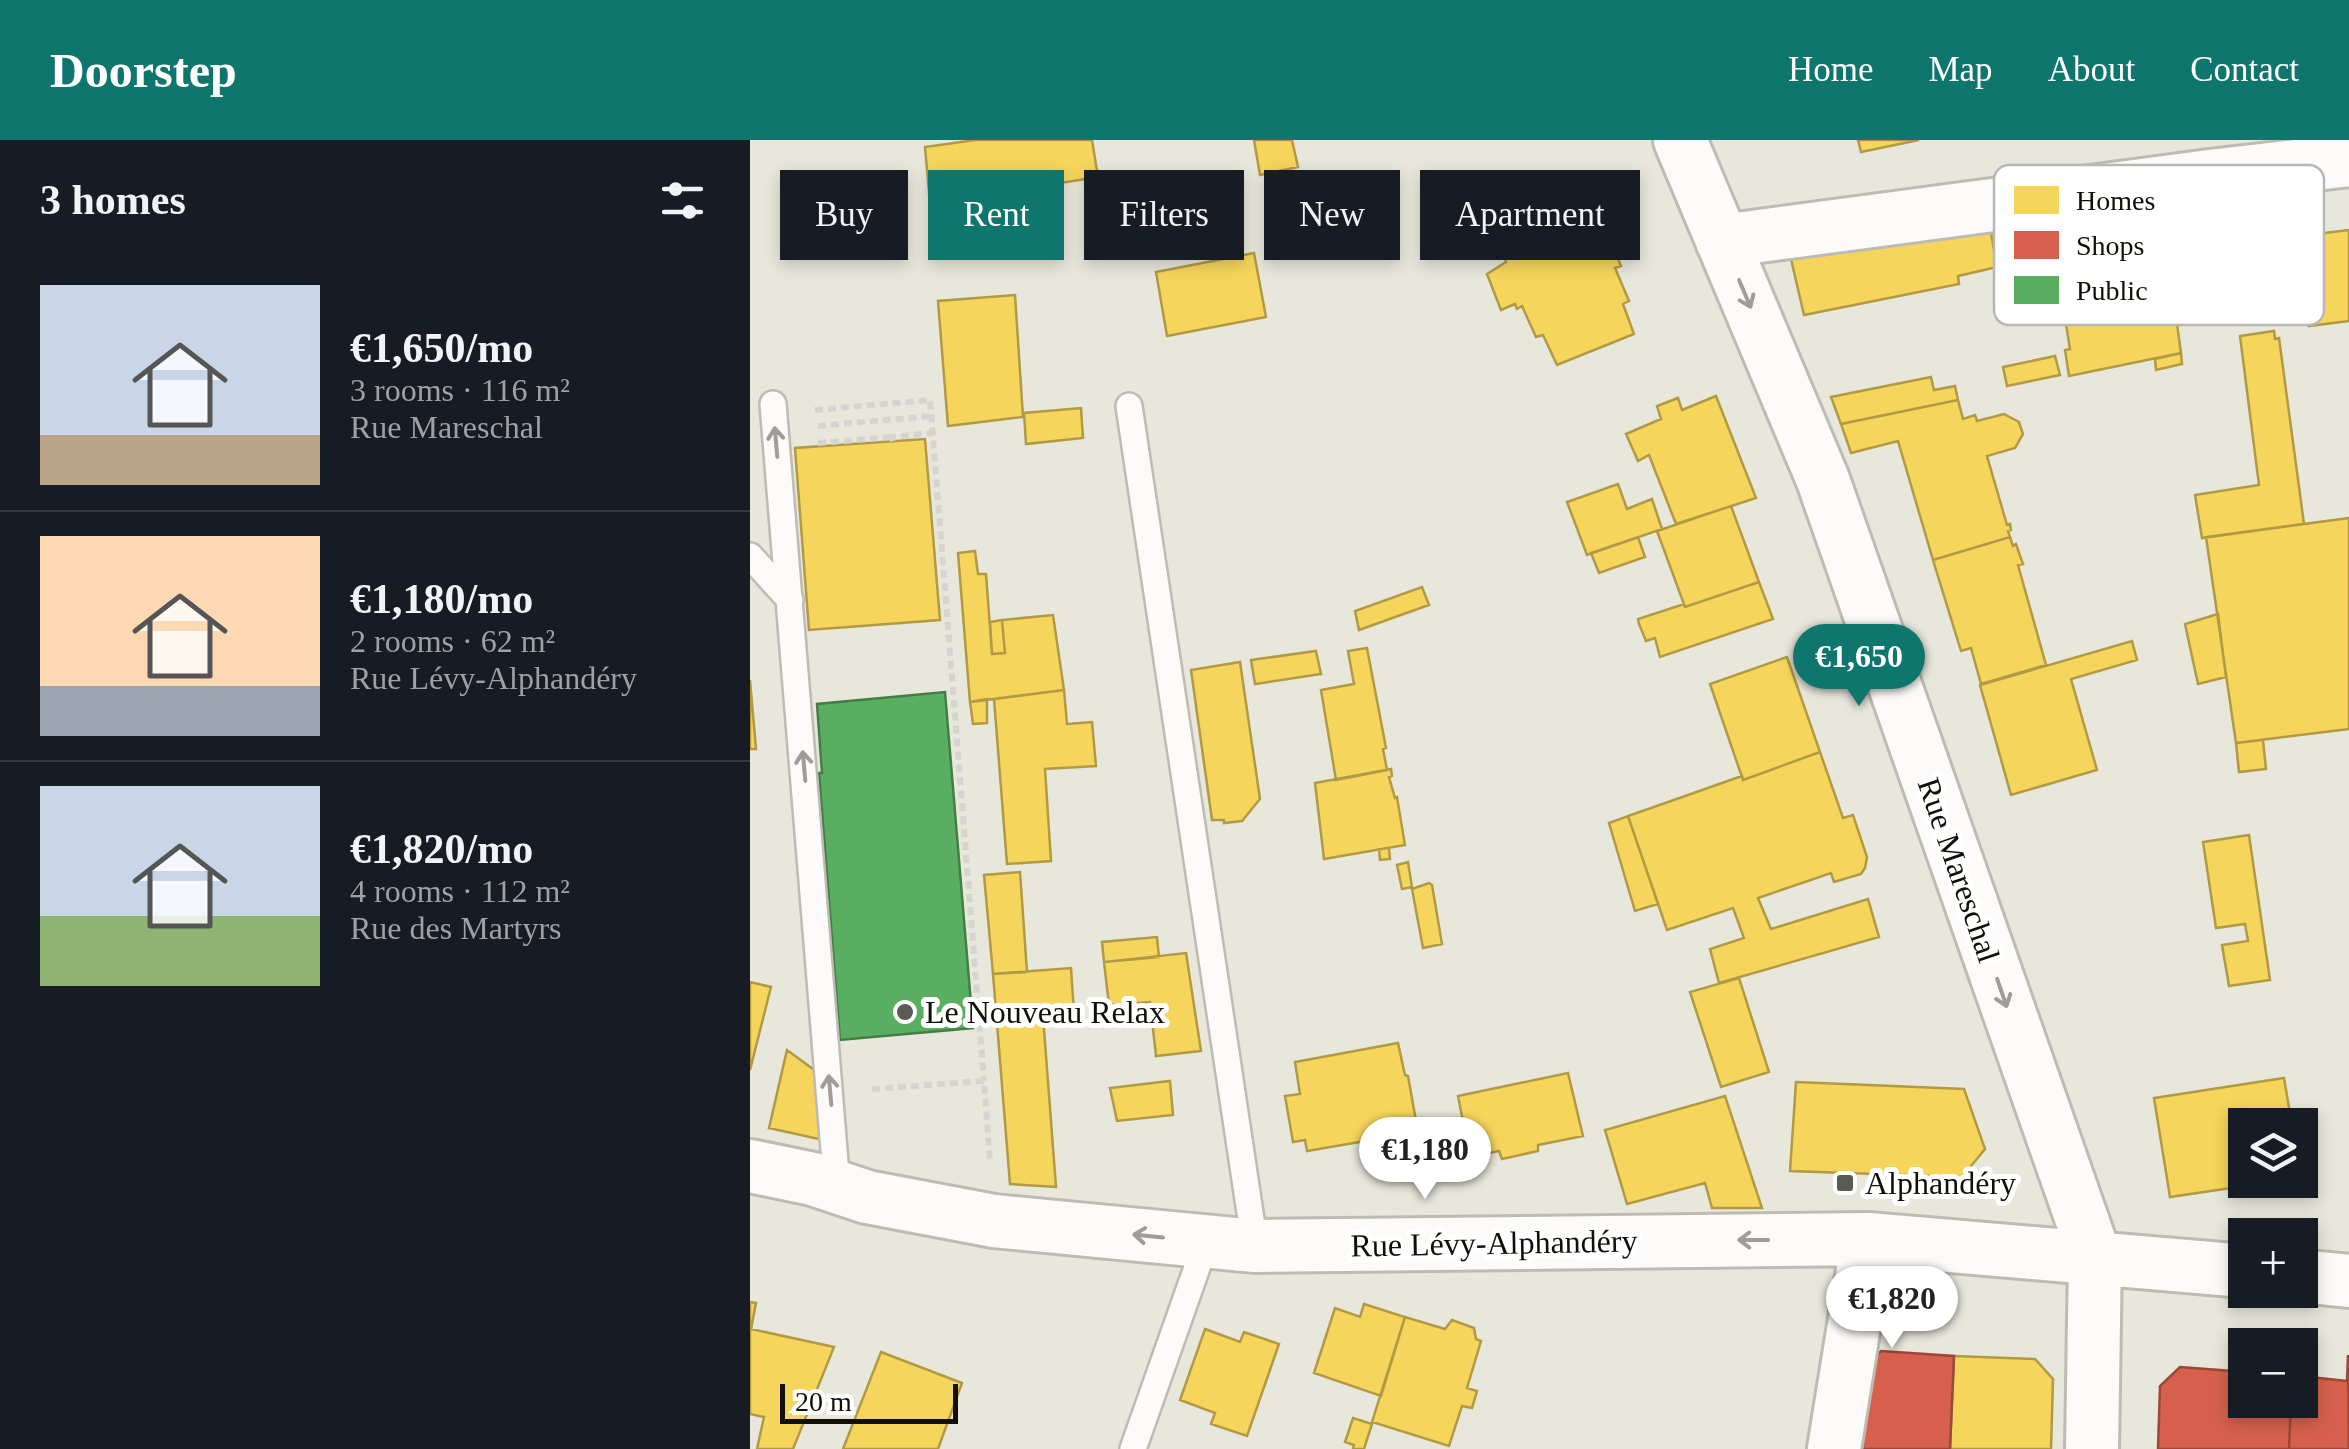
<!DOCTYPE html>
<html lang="en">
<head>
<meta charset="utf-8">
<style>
	:root { --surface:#171b24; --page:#242831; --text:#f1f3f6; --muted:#9ea1a6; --line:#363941; --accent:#0f766e }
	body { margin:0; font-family:Georgia,serif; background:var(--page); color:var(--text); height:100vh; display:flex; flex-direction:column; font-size:38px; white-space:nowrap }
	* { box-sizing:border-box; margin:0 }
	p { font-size:32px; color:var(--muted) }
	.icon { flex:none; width:55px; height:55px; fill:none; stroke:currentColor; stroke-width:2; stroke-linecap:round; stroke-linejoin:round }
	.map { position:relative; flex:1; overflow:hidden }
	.side { display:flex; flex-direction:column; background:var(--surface); width:750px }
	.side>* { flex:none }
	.guide { position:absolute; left:30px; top:30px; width:950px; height:90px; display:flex; gap:20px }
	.tools { position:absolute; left:1478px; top:968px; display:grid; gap:20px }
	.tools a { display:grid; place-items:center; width:90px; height:90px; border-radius:0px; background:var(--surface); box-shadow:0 5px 15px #0003; font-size:50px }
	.scale { position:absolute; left:30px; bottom:25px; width:178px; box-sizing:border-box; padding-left:10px; border:5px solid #100f08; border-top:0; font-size:28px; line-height:35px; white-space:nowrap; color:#100f08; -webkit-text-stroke:8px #fff; paint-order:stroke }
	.price { position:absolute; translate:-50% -85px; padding:0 22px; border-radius:35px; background:#fff; color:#222; font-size:32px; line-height:65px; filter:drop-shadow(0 2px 5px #0008) }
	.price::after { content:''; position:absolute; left:50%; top:60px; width:30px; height:22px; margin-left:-15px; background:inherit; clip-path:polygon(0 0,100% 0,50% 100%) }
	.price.current { background:var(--accent); color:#fff }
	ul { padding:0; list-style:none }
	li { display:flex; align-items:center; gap:30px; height:250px; padding:0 40px }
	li+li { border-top:2px solid var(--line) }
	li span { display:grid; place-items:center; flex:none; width:280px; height:200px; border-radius:0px; color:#555 }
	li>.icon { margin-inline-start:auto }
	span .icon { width:120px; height:120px; fill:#fffc; stroke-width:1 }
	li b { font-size:42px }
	h2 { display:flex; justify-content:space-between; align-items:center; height:120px; padding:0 40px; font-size:42px }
	.tag { padding:0 35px; border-radius:0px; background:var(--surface); box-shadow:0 5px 15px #0003; font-size:35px; line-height:90px }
	.tag.current { background:var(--accent); color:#fff }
	header { display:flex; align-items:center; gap:60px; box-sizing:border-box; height:140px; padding:0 50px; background:var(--accent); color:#fff }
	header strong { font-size:48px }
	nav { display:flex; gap:55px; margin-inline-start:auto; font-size:35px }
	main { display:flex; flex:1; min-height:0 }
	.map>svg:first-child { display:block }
	.homes { fill:#f6d55c; stroke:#b19a43; stroke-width:2.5 }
	.shops { fill:#d6604d; stroke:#9b4838; stroke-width:2.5 }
	.public { fill:#5aae61; stroke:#447e46; stroke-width:2.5 }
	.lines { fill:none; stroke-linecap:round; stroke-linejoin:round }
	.service-casing { stroke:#bdbbb2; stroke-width:30 }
	.minor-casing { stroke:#bdbbb2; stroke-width:58 }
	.path { stroke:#d5d4d1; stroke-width:6; stroke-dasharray:8 5; stroke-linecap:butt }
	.service { stroke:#fcfbfa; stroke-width:25 }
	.minor { stroke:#fcfbfa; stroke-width:52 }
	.oneway { stroke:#9e9d99 }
	.poi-dot { fill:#5c5b52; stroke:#fff; stroke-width:4 }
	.labels { text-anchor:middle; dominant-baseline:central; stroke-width:10; stroke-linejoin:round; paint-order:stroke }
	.street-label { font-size:32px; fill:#100f08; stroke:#fff }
	.poi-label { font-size:32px; fill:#100f08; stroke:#fff; text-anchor:start }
	.key { fill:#fff; stroke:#b7b7b5; stroke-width:2.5 }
	.key-label { font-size:28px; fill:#100f08 }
</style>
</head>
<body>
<header>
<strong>Doorstep</strong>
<nav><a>Home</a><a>Map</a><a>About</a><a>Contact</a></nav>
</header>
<main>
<section class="side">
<h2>3 homes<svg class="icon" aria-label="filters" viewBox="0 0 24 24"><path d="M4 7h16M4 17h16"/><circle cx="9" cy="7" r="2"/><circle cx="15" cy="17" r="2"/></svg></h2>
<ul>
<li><span style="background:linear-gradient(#c9d6e8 75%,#b9a48a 0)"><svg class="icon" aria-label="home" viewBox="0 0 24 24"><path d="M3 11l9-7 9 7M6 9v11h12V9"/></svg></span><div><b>€1,650/mo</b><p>3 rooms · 116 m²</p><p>Rue Mareschal</p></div></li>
<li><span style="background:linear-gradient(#ffd9b3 75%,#9aa5b1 0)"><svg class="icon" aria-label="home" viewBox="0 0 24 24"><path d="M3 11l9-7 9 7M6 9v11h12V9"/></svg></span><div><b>€1,180/mo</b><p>2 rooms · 62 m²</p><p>Rue Lévy-Alphandéry</p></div></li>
<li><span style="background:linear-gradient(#c9d6e8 65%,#8fb573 0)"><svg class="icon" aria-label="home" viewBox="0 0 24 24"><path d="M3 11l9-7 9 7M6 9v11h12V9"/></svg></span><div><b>€1,820/mo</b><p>4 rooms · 112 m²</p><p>Rue des Martyrs</p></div></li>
</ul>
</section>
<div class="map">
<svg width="1599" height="1309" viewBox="0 0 1599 1309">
	<rect width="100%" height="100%" fill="#e8e7dc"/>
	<path class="homes" d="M225,0H342L348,37L180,64L175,7Z
		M504,0H542L548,27L510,35Z
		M1108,0H1169L1111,12Z
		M797,51L803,65L833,52L849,86L853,84L871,126L865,128L879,161L873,164L884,194L807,225L793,195L786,197L772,166L767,169L765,164L751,170L737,134L756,122L742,90L774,75L770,62Z
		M578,64L585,94L525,108L519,78Z
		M1411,66L1431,213L1319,236L1315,210L1320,209L1316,184L1367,174L1355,73Z
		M1240,87L1247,127L1208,136L1209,144L1054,175L1041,119L1143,99Z
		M1599,90V181L1559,186V180L1523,184L1511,105L1549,101L1550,96Z
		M504,113L516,177L417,196L406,132Z
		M265,155L273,277L198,286L188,161Z
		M1524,191L1525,199L1529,198L1554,384L1452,398L1445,355L1509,345L1490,196Z
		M1431,213L1432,224L1406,230L1405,219Z
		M1305,216L1310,235L1257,246L1253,227Z
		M1181,237L1184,250L1205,246L1208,260L1091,284L1081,257Z
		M966,256L1006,358L926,384L899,315L888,321L876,294L911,279L907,266L928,258L932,270Z
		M1208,260L1213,279L1225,275L1227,281L1254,274L1269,282L1273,294L1265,308L1237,316L1257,385L1260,384L1261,390L1258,391L1260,397L1183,420L1148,301L1101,313L1091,284Z
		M331,268L333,298L276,304L274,273Z
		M175,299L190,480L59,490L45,308Z
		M868,344L877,369L902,359L912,389L837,415L817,362Z
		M981,366L1009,442L935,467L907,391Z
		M1599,378V589L1486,603L1456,397Z
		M888,397L895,417L849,433L841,413Z
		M1260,397L1263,406L1266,404L1273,424L1268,425L1296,525L1231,544L1221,508L1211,511L1183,420Z
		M225,411L228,434H236L242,514L255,513L252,480L303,475L314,550L220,562L208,413Z
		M1009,442L1023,479L910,517L905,498L896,501L889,484L888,479L934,464L935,467Z
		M672,447L679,465L609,490L605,471Z
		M1468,474L1476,537L1448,544L1435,484Z
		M252,480L255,513L242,514L240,482Z
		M1382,501L1387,520L1321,539L1347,630L1261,655L1230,545Z
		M617,508L636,608L633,609L637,630L586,640L571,550L604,544L598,511Z
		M566,511L571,534L505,544L501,520Z
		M1037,517L1070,612L993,640L960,544Z
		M490,522L510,659L492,681L474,683V680H462L441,530Z
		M0,540L6,609H0Z
		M314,550L317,584L342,582L346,626L295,629L301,721L257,724L244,559Z
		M237,559V583L223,584L220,562Z
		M1513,600L1516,629L1489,632L1486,603Z
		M1070,612L1093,678L1103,675L1117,717L1115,728L1111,734L1084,742L1081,733L1008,758L1021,789L1118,759L1129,797L969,843L960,809L994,798L983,768L917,790L878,676L992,636L993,640Z
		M641,629L642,636L639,637L645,658L647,657L655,705L574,719L565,643Z
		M878,676L908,764L885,771L859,683Z
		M1499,695L1520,840L1479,846L1472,805L1498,801L1495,784L1466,788L1453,702Z
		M639,708L640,719L630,720L629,709Z
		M658,722L662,747L652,749L647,725Z
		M270,732L277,832L243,834L234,735Z
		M679,743L682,745L692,804L673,808L662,749Z
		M407,797L409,817L354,822L352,802Z
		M436,813L451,911L406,916L400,862L359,865L354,822Z
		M321,828L324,873L293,876L306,1047L260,1044L243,834Z
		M989,838L1019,932L971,947L940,852Z
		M0,842L21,847L0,930Z
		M648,903L655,935L658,936L668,992L557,1011L555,1000L543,1002L535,956L550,954L545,922Z
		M37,910L67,932L73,1000L19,988Z
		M818,933L833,996L788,1005V1011L752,1019L749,1011L720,1017L708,956Z
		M1534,938L1542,985H1495V1040H1535L1420,1057L1404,958Z
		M420,941L423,975L367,981L360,948Z
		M1046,942L1214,949L1235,1009L1212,1037L1040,1031Z
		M975,956L1012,1068H962L955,1043L877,1064L855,990Z
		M0,1162L6,1163L1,1189L84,1207L43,1309H7L14,1277L0,1274Z
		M614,1164L655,1177L631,1256L564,1233L585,1168L610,1177Z
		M655,1177L695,1189L702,1180L724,1188L726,1199L731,1201L717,1248L727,1251L722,1268L712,1266L699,1306L622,1282Z
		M455,1189L490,1202L494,1192L529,1204L497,1296L461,1284L465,1273L430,1260Z
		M131,1212L212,1243L188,1309H93Z
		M1204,1216L1285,1219L1303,1239L1301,1309H1200Z
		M603,1278L622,1284L614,1309H603L604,1305L595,1302Z"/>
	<path class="shops" d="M1131,1211L1204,1216L1200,1309H1098L1112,1230Z
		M1598,1215L1599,1309H1539L1541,1260H1550V1236L1597,1241Z
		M1430,1227L1495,1232V1260H1541L1539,1309H1408L1410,1246Z"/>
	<path class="public" d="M195,552L223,888L90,900L69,633H72L67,564Z"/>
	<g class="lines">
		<defs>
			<path id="service" d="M23,264L87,1047
				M379,266L505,1106
				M0,416L40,460
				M383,1309L456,1102"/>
			<path id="minor" d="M930,0L1073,340L1345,1117L1342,1309
				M972,101L1460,36L1599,20
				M0,1026L63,1039L117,1057L244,1081L505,1106L1118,1099L1495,1131
				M1550,1136L1599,1141
				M1084,1309L1118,1099"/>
		</defs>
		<use href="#service" class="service-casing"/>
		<use href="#minor" class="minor-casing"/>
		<path class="path" d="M65,270L180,260L234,941
			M68,286L181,276
			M143,301L142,297L183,293
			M68,303L142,297
			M122,949L234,941L240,1021"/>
		<use href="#service" class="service"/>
		<use href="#minor" class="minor"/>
	</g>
	<defs><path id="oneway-shaft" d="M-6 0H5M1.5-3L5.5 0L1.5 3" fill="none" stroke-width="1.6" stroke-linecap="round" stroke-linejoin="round" transform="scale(2.5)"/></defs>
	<g class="oneway">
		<use href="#oneway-shaft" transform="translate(995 154) rotate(67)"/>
		<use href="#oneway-shaft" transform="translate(26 302) rotate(-95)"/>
		<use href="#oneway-shaft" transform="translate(54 626) rotate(-95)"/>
		<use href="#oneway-shaft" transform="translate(1252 853) rotate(71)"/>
		<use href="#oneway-shaft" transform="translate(80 950) rotate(-95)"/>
		<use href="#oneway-shaft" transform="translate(398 1096) rotate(-174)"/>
		<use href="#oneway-shaft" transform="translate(1003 1100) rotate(180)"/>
	</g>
	<g class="poi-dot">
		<circle cx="155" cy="872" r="10"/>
		<rect x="1085" y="1033" width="20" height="20" rx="5"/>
	</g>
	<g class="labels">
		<g class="street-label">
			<text transform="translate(1209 730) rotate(71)">Rue Mareschal</text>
			<text transform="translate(744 1103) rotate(-1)">Rue Lévy-Alphandéry</text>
		</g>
		<g class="poi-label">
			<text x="175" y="872">Le Nouveau Relax</text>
			<text x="1115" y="1043">Alphandéry</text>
		</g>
	</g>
	<rect x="1244" y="25" width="330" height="160" rx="15" class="key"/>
	<rect x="1264" y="46" width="45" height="28" fill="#f6d55c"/>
	<rect x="1264" y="91" width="45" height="28" fill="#d6604d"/>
	<rect x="1264" y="136" width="45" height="28" fill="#5aae61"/>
	<g class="key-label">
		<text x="1326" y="70">Homes</text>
		<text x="1326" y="115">Shops</text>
		<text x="1326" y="160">Public</text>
	</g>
</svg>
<div class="tools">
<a><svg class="icon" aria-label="layers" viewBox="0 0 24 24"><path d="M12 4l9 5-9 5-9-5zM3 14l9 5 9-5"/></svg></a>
<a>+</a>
<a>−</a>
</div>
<div class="scale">20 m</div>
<b class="price current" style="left:1109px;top:569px">€1,650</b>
<b class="price" style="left:675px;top:1062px">€1,180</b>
<b class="price" style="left:1142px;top:1211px">€1,820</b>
<div class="guide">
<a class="tag">Buy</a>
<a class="tag current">Rent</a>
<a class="tag">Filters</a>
<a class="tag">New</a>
<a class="tag">Apartment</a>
</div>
</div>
</main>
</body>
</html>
